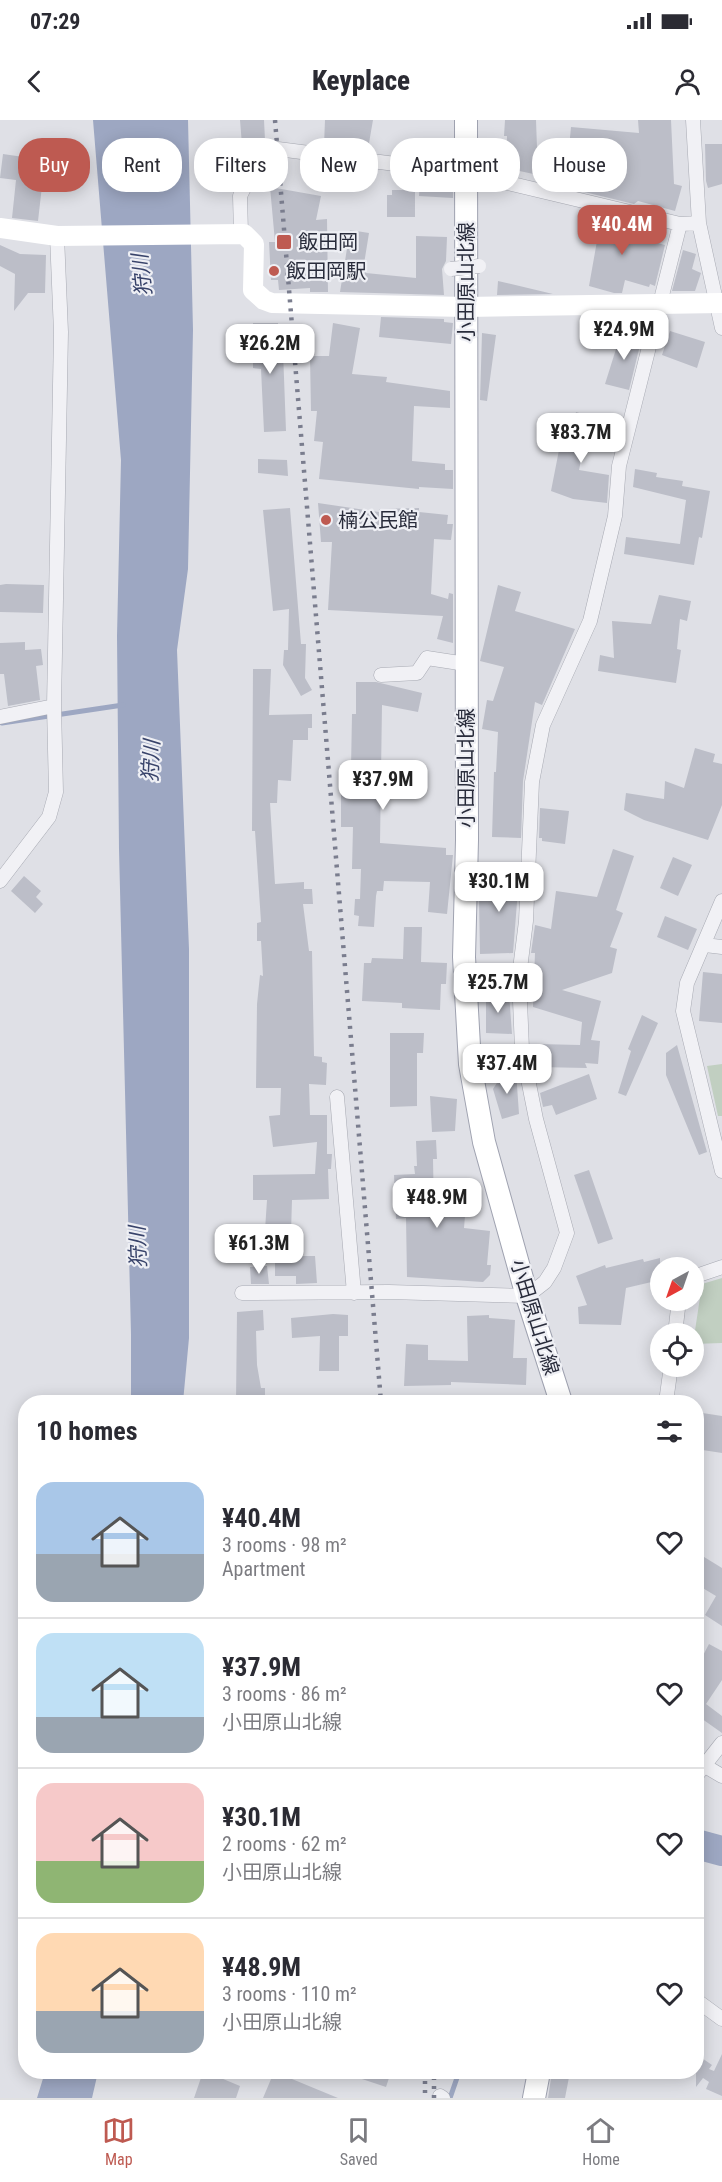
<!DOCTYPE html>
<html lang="en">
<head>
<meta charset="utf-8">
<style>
	:root { --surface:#fff; --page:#f2f2f3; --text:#2b2b33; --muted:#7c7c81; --line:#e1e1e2; --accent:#be5a51 }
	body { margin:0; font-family:"Roboto Condensed","Noto Sans JP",sans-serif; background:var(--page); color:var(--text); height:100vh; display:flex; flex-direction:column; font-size:22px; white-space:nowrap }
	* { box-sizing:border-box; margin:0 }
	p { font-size:20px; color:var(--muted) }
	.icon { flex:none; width:33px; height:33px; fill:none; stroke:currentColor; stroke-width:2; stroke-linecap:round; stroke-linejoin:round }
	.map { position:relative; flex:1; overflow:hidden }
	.side { position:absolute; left:18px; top:1275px; width:686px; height:684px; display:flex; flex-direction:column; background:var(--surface); border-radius:24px; box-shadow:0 3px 15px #0003 }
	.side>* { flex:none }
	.banner { position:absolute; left:18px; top:18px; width:687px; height:54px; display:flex; gap:12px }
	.needle { width:39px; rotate:220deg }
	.buttons { position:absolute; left:650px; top:1137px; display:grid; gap:12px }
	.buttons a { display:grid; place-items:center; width:54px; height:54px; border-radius:50%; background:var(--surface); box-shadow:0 3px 15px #0003; font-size:30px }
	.price { position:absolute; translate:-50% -51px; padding:0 14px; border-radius:12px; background:#fff; color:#222; font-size:20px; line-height:39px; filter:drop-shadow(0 2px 3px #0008) }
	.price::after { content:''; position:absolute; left:50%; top:36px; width:18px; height:14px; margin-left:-9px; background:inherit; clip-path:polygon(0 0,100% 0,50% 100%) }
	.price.current { background:var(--accent); color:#fff }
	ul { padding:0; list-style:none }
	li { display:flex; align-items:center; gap:18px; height:150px; padding:0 18px }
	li+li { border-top:2px solid var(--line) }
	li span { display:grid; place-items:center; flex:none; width:168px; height:120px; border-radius:18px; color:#555 }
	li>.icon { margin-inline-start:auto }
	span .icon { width:72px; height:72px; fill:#fffc; stroke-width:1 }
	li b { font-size:26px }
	h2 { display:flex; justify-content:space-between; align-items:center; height:72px; padding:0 18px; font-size:26px }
	.chip { padding:0 21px; border-radius:24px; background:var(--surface); box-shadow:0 3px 15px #0003; font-size:21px; line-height:54px }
	.chip.current { background:var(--accent); color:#fff }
	.status { display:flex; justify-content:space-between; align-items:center; height:42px; padding:0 30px; background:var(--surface); direction:ltr }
	.status svg { height:16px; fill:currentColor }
	header { display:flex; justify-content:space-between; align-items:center; height:78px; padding:0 18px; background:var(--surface); font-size:27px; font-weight:800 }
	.dock { display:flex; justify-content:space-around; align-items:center; height:84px; border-top:2px solid var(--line); background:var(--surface); font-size:16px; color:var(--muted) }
	.dock a { display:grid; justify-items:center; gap:3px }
	.dock .current { color:var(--accent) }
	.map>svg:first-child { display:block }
	.green { fill:#c1cfc1 }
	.water { fill:#9da7c2 }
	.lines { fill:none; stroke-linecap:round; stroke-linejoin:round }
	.stream { stroke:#9da7c2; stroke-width:5 }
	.river { stroke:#9da7c2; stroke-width:30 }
	.building { fill:#bcbec8 }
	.street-casing { stroke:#a8aab3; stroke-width:15 }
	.primary-casing { stroke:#9fa2b0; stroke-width:24 }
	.street { stroke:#f1f1f5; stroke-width:14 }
	.secondary { stroke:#fff; stroke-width:20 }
	.primary { stroke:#fff; stroke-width:22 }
	.rail { stroke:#7a7d8e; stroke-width:4.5; stroke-dasharray:3 6; stroke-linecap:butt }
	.street-bridge-casing { stroke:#a8aab3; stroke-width:15; stroke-linecap:butt }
	.street-bridge { stroke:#f1f1f5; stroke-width:14 }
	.poi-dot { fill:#be5a51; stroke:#eeeff4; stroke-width:2 }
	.labels { text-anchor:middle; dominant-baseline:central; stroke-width:4.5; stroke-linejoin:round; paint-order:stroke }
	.poi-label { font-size:20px; fill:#292c3b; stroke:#eeeff4; text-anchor:start }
	.street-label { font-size:20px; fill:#292c3b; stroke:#eeeff4 }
	.water-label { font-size:21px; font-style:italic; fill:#38436a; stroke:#eeeff4 }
</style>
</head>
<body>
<div class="status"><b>07:29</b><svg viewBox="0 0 49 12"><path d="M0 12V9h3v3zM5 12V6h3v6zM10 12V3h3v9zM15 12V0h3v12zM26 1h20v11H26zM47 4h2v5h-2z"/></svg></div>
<header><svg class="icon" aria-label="back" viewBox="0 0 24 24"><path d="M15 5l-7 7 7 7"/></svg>Keyplace<svg class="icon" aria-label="person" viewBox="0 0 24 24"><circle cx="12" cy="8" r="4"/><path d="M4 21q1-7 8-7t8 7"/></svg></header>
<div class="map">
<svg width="722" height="1978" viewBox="0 0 722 1978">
	<rect width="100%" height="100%" fill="#dfe0e6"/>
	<path class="green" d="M722,944V996H718L707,946Z
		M722,1158V1223L693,1224L702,1164Z"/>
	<path class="water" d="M93,0H188L193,210L188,449L177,530L189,829V1218L183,1282H131V1214L119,729L117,516L121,340Z
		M45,1952H98L92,1978H37Z"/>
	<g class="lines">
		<path class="stream" d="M2,603L123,585
			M450,1978L459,1952"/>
		<path class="river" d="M696,1724L722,1731"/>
	</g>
	<path class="building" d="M240,0H264L265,20L261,24L242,25Z
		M325,0H373L369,23L324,25Z
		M505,0H536L538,55L506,48L507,16H504Z
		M638,0H671L674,64L682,66L675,91L638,81L634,84L572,69L584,29L569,28L571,7L639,13Z
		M705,24H722V64L708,68L706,61Z
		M3,34L37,39L34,65L42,66L38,101L12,98L16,60L0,58Z
		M338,46L365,49L361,70L335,66Z
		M420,59L453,61V78L419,76Z
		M270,67L321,76L316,100L327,99L328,172H310V168L279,170L278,160H271L269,122H275Z
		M392,70H415V97H387V75H392Z
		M597,93L630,101L627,115L665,125L655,166L650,164L649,167L625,160L622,173H614L589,166L597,121L591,120Z
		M350,110L369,113L364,144H367L366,153L416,158V116L447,117L446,141L442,149L444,175L340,172Z
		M0,125L20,134L46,135L45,173H28L14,191L15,154L0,146Z
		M683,130L696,134L692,149L701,153L695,171H672Z
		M498,161L553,174L497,175Z
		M381,197L444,199V202L453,203L451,224L379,217Z
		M253,203H278L279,231H283L286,311L264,312L261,249L253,248Z
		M333,203L360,208L352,254L387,257L386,262L450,271V288L414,286L412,341L445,344V350H453V369L419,367V369L319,359L323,322L314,321L317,291H311L310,236H329Z
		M622,210L642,217L629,270L605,264Z
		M670,211L705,222L697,248L662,235Z
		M482,213L496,215L487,281L480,280Z
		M576,292L592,297L591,303L611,307L606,325L585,320L579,350L609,355L607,383L573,379L551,371L559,330H566Z
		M258,339L287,340L288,356L258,353Z
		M635,349L657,353L656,357L683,361L682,366L710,371L702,418L699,417L694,445L624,434L626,417L680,424L686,380L633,367Z
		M318,383L379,392V389L419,388V392L448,395L447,404H453L451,420L434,419L431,474L448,479L449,473L453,474V523L437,519L443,496L328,490L332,422H321Z
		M290,388L301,524H306L305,558L312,570L301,576L283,545L284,530H288L289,489L273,491L263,390Z
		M6,464L44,465L43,493L0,492V465Z
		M498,465L521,472L515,491L575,509L542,585L535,582L523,661L521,718L492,717L494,652H496L498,612L482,609L487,580L493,581L504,547L480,541Z
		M659,475L691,481L687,501L680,499L677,529L681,530L676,563L598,551L600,535L614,538L612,501L651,504Z
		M25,522V530L41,529L43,545L36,546L40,580L8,586L4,554H0V523Z
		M253,549H271L269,595L312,594V608H308V620H293L291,661L278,660L277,683H270L275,764L304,762V769H312L313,784H303L309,831H312L314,936L322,937V942L327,943L326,965L309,964L310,995H327V1034H332L331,1049H328L329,1079L292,1080L291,1112L265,1110L267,1080H253V1055L315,1054L317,1022L273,1027L269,996L280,995L281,968H256L257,884L260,855L263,856L261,821H257V803L261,802L255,711H252Z
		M356,562H376L422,573L418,592L382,585L380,723L446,728V735H453L447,794L428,792L430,762L384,761L383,771H377L376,776L374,807L358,806L359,796L354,795L355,779H360L361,749H352L353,707H341V649H351L352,594H356Z
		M695,628L715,634L713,642L722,644V685L708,720L644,700L624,690L626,673L664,679L665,661L684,668Z
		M540,688L569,691L565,724L542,721V718H539Z
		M613,729L634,736L616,790L623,793L610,827L617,829L612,853L562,870L601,881L591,920L600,921L598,944L585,943L587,948L538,947V924L580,925L582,902L533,887L535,833H531L535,805L551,809L556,771L597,777Z
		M673,737L692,745L678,776L660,768Z
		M510,749V757H519L513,833L480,834L479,779L487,778L485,756L490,750Z
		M24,756L41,771L36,777L43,784L35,793L11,771Z
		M665,796L697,809L688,830L657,817Z
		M404,807H422L421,842L447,843L446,864H441L440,890L402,888V883L362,881L364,843H371L372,838L403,839Z
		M703,852L722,854V903L699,901Z
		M486,873H509L512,914L486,913Z
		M642,895L658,903L626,976L618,973L631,931L628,929Z
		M390,913H424L423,933H417V986L390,987Z
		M677,925L707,1032L699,1035L666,955V933Z
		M516,951L519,994L502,999L493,969L502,955Z
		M589,954L597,979L556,995L552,985L543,987L540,973Z
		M430,976L457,979L455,1011L432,1012Z
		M436,1020L437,1039H433L434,1093L465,1096L464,1108L490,1111L487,1145H491L490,1155L483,1162L407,1157L406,1098L396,1099L394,1055L415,1054L414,1046H417L416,1021Z
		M589,1050L613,1119L598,1124L574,1055Z
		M296,1136H315L317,1163L296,1164V1156H275V1141H296Z
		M660,1138V1160L626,1168L621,1205L579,1204L578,1187L587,1185L576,1156L605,1145L606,1148L643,1139L644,1142Z
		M267,1146L269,1164H251L250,1147Z
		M263,1190L264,1210L256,1211L257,1245L261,1268H265V1282H236L237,1192Z
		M333,1194L348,1195V1216H339V1251H319L320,1216L292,1218L291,1198Z
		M489,1195V1198L515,1200L513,1238H527L526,1265L451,1262V1265L404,1266L406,1224L428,1225V1240L468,1241L467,1196Z
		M696,1292L722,1296V1333L696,1329Z
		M696,1432L722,1448V1506L705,1495L716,1476L696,1464Z
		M709,1524L722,1531V1560L706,1584L722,1596V1613L698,1596L696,1600V1549Z
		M696,1934L712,1945L709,1949L714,1951L722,1934V1976L706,1969L709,1962L703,1958L696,1967V1953L694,1952H696Z
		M203,1952H218L216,1956L240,1966L236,1978H194Z
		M274,1952H275L338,1978H263Z
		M348,1952H391L386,1967L347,1954Z
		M552,1952H570L565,1978H548Z"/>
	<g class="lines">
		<defs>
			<path id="street" d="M693,0L699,103L722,208
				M241,113L240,76L259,38L270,28L466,53L680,104
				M381,555L417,553L427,538L466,544
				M0,597L54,586
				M0,761L49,697L56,672L54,586L61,212L57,116
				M722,781L687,863L683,891L722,1051
				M705,825L722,827
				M337,977L354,1173
				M693,1157L722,1147
				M242,1173L389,1172L527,1176L545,1162L554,1148L567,1113L536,999L522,929L519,857L526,801L532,662L543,605L590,501L615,396L619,346L680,104L699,103
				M675,1214L679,1180
				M666,1282L671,1246
				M705,1646L722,1656
				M696,1656L722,1623
				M696,1880L722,1899
				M440,1976L443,1978"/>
			<path id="primary" d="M466,0L467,720L464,837L470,944L484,1022L527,1176L561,1282
				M534,1978L539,1952"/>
		</defs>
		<use href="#street" class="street-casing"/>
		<use href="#primary" class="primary-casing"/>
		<use href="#street" class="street"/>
		<path class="secondary" d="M0,108L57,116L244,114L254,124L253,170L264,180L272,183L466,187L722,183"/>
		<use href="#primary" class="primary"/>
		<path class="rail" d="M275,0L381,1282
			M425,1952V1978
			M434,1978V1952"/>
		<defs>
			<path id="street-bridge" d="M451,149L479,146"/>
		</defs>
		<use href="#street-bridge" class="street-bridge-casing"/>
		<use href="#street-bridge" class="street-bridge"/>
	</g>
	<g class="poi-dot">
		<rect x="276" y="114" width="16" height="16" rx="3"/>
		<circle cx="274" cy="151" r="6"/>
		<circle cx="326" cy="400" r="6"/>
	</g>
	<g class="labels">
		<g class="poi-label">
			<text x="298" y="122">飯田岡</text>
			<text x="286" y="151">飯田岡駅</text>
			<text x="338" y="400">楠公民館</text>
		</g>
		<g class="street-label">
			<text transform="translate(466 162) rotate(-90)">小田原山北線</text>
			<text transform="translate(466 648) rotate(-90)">小田原山北線</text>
			<text transform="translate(535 1197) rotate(73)">小田原山北線</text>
		</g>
		<g class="water-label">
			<text transform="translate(142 155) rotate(-96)">狩川</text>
			<text transform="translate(151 641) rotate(-87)">狩川</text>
			<text transform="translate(138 1127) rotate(-92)">狩川</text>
		</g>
	</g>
</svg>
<div class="buttons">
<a><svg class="needle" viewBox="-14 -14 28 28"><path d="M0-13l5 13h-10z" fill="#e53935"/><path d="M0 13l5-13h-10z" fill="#7c7c81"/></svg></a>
<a><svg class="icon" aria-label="locate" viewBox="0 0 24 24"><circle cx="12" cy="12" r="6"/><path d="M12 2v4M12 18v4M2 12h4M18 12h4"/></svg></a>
</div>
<b class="price current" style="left:622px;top:136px">¥40.4M</b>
<b class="price" style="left:624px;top:241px">¥24.9M</b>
<b class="price" style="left:270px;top:255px">¥26.2M</b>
<b class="price" style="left:581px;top:344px">¥83.7M</b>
<b class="price" style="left:383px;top:691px">¥37.9M</b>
<b class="price" style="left:499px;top:793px">¥30.1M</b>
<b class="price" style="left:498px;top:894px">¥25.7M</b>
<b class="price" style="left:507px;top:975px">¥37.4M</b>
<b class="price" style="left:437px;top:1109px">¥48.9M</b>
<b class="price" style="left:259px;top:1155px">¥61.3M</b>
<div class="banner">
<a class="chip current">Buy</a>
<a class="chip">Rent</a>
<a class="chip">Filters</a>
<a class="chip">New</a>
<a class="chip">Apartment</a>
<a class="chip">House</a>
</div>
<section class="side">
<h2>10 homes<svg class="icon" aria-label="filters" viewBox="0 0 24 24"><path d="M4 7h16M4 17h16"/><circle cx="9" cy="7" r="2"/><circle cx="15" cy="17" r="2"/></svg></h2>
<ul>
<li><span style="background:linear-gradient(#a9c7e8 60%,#9aa5b1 0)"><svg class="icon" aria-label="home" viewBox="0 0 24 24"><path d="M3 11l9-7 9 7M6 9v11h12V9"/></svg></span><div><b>¥40.4M</b><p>3 rooms · 98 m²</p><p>Apartment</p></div><svg class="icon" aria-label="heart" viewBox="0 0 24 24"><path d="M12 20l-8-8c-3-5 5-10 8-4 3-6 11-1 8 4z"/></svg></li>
<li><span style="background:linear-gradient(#bfe0f5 70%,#9aa5b1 0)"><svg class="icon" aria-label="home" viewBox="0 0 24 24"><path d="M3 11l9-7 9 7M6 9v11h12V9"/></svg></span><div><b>¥37.9M</b><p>3 rooms · 86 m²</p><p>小田原山北線</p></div><svg class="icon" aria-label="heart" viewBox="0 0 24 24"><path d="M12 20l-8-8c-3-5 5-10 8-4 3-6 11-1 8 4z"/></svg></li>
<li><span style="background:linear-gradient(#f6c9c9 65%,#8fb573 0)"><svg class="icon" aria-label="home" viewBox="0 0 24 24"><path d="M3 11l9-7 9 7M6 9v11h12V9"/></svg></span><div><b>¥30.1M</b><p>2 rooms · 62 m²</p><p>小田原山北線</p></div><svg class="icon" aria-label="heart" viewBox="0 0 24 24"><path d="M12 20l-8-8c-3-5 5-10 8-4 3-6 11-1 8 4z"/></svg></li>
<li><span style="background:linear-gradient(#ffd9b3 65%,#9aa5b1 0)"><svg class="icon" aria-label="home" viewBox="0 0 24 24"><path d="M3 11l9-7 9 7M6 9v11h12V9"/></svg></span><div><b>¥48.9M</b><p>3 rooms · 110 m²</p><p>小田原山北線</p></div><svg class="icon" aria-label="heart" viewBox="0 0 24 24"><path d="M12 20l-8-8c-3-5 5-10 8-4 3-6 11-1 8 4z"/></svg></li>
</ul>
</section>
</div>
<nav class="dock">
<a class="current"><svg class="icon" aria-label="map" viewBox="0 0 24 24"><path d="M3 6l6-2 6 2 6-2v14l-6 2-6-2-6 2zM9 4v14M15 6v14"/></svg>Map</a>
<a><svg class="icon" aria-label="saved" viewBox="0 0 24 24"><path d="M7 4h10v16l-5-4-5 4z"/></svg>Saved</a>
<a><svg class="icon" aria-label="home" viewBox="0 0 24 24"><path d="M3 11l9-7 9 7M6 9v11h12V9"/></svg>Home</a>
</nav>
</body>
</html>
